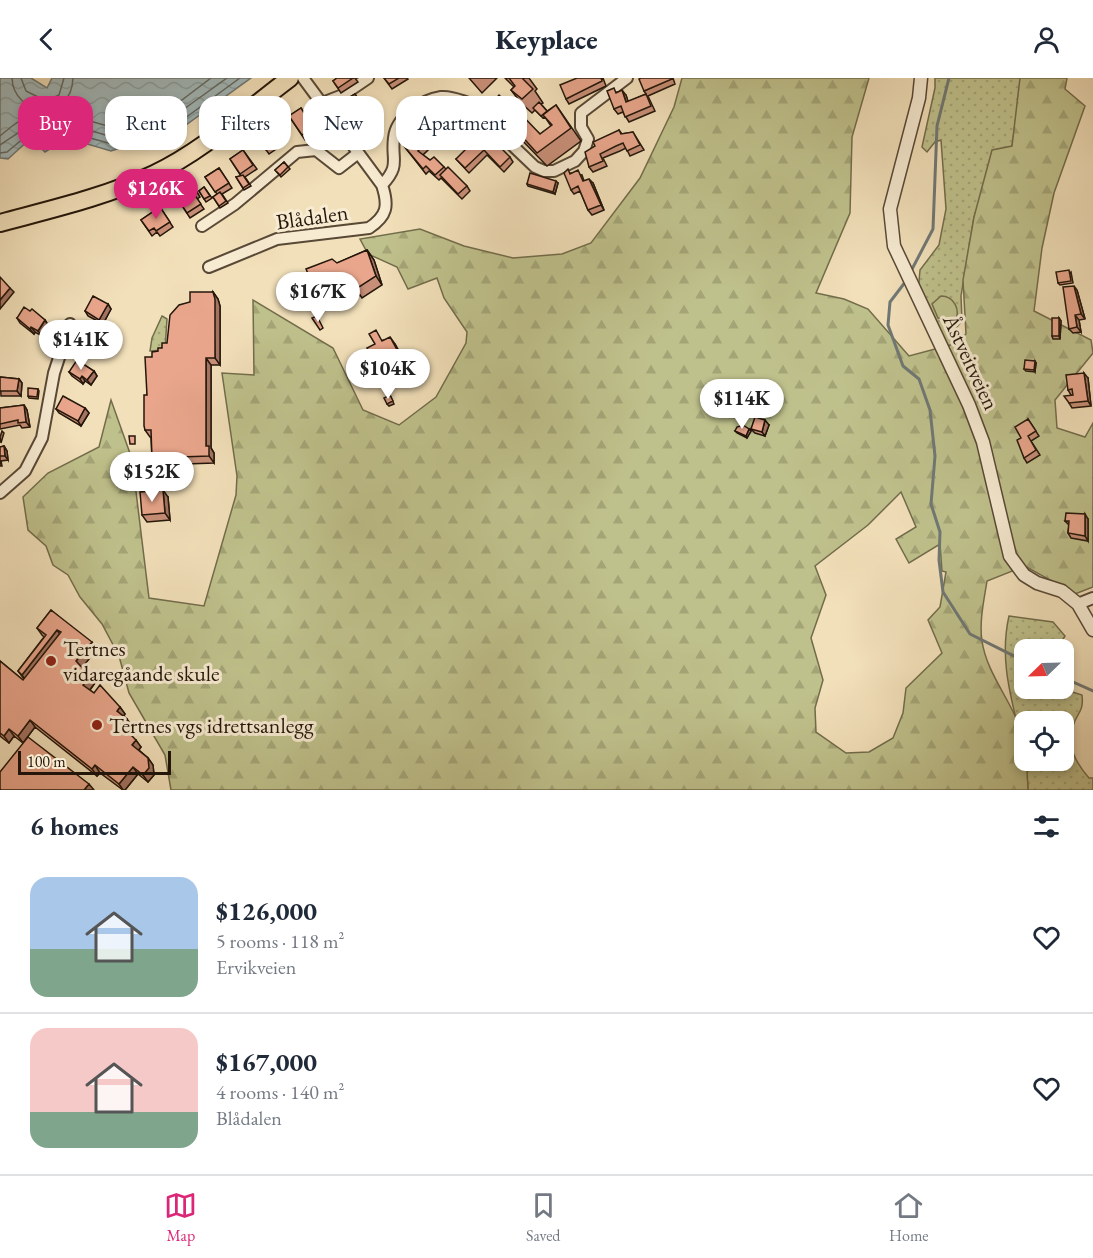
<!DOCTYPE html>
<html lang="en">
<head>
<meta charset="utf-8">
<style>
	:root { --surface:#fff; --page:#f2f2f3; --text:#1f2937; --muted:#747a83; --line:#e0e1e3; --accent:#db2777 }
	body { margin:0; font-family:"EB Garamond",serif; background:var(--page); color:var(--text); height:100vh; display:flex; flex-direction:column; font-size:22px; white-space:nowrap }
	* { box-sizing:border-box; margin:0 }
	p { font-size:20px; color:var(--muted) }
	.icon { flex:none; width:33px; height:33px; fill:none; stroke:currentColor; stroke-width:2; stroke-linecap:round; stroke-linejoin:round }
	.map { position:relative; height:712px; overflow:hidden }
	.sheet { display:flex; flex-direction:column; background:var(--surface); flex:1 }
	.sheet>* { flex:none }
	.banner { position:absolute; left:18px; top:18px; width:600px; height:54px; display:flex; gap:12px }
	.needle { width:39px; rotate:247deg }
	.fabs { position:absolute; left:1014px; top:561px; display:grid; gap:12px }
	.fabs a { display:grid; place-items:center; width:60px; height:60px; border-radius:12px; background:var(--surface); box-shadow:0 3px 9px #0003; font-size:30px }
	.scale { position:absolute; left:18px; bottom:15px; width:153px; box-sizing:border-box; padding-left:6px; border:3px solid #24160a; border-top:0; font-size:16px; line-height:21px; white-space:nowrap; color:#24160a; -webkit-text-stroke:4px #f7ebd2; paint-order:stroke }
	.price { position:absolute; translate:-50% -51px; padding:0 14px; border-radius:21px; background:#fff; color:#222; font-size:20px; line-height:39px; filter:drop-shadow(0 2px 3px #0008) }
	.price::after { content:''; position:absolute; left:50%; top:36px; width:18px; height:14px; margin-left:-9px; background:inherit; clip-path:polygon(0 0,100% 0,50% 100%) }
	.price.selected { background:var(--accent); color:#fff }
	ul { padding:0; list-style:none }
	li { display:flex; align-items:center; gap:18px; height:150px; padding:0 30px }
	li+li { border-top:2px solid var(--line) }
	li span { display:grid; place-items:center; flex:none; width:168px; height:120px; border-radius:18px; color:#555 }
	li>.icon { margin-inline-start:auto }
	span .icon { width:72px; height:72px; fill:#fffc; stroke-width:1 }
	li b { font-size:26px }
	h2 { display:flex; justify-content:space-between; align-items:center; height:72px; padding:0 30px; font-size:26px }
	.tag { padding:0 21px; border-radius:18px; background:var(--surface); box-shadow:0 3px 9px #0003; font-size:21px; line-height:54px }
	.tag.selected { background:var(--accent); color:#fff }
	header { display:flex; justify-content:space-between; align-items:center; height:78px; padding:0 30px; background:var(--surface); font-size:27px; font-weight:800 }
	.menu { display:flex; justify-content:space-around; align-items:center; height:84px; border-top:2px solid var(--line); background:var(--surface); font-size:16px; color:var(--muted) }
	.menu a { display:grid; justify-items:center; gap:3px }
	.menu .selected { color:var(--accent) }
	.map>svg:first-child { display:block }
	.grass { fill:url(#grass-dots); stroke:#726c4b; stroke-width:1.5 }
	.forest { fill:url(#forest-firs); stroke:#726c4b; stroke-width:1.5; fill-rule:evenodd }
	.pitch { fill:#bfc18c; stroke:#726c4b; stroke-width:1.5 }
	.water { fill:url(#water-waves); stroke:#707875; stroke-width:1.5 }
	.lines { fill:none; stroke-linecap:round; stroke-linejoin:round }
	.shore { stroke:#636863; stroke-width:1.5 }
	.stream { stroke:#707875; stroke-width:3 }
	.minor-casing { stroke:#584836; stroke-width:14 }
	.tertiary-casing { stroke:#584836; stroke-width:15 }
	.primary-casing { stroke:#24160a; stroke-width:20 }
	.minor { stroke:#f7ebd2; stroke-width:10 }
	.tertiary { stroke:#f7ebd2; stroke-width:12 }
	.primary { stroke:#f2e0ba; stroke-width:16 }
	.wall { fill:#c88f78; stroke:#24160a; stroke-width:1.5 }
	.shaded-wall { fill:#a37462; stroke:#24160a; stroke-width:1.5 }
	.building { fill:#e9a68c; stroke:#24160a; stroke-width:1.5 }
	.poi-dot { fill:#8f2418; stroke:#f7ebd2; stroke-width:2 }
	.labels { text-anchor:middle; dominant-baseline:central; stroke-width:6; stroke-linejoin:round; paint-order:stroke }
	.street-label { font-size:22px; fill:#24160a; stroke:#f7ebd2 }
	.poi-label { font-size:22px; fill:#24160a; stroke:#f7ebd2; text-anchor:start }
</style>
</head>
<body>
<header><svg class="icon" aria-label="back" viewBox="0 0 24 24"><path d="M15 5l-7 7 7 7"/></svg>Keyplace<svg class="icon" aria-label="person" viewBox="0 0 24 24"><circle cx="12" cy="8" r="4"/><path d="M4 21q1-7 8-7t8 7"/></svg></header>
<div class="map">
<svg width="1093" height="712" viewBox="0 0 1093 712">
	<defs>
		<pattern id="grass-dots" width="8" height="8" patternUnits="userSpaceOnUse" patternTransform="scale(1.5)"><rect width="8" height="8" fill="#bfc18c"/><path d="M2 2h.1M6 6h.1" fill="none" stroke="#a4a577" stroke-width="1.8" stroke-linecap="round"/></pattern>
		<pattern id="forest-firs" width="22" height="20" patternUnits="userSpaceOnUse" patternTransform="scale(1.5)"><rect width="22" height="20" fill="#bfc18c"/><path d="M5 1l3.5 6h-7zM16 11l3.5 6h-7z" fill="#a4a577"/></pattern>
		<pattern id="water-waves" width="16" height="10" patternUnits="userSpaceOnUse" patternTransform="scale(1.5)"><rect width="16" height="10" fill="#a2babc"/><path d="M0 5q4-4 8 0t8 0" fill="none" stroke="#8b9fa0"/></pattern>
	</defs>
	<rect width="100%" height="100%" fill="#f2e0ba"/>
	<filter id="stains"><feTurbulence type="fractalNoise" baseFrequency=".00333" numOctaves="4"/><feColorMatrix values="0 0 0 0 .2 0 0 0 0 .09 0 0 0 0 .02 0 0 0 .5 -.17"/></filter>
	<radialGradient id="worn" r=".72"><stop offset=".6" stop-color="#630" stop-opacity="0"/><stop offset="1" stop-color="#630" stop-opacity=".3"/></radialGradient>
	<path class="grass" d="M935,0H1021L1012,69L974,139L961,218L962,243L956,250L952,278L918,215L920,192L939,167L946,131L941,62L935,64L927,74L922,69L935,10Z
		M162,238L167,241L165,272L150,273L152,260Z
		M1009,538L1053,544L1065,558L1057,571L1024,572V610L1064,609L1066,612L1082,617C1084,635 1077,634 1073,648C1066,668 1076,685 1089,700H1093V712H1028L1026,683L1064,682V644H1024V675C1014,628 998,586 1009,538Z"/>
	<path class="forest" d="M682,0H869L852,59L850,135L816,215L844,221L868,231L909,278L954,266L966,256L963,202L974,139L992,72L1012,68L1020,0H1067L1065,11L1085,28L1054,115L1042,170L1034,233L1091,262L1093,275L1055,322L1057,350L1085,359L1093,345V509L1075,516L1025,488L987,503C984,522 979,544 982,563C986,591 1005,615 1016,640C1026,662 1027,688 1028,712H171L165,677L129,615L119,578L102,546L80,519L68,497L53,487L46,468L28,452L23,419L48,395L99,369L111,322L132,381L149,520L204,528L236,417L237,398L222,295L254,297L253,222L333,270L363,332L399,347L436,319L466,265L467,254L444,220L437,200L408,211L397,189L368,176L360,161L420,151L464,168L513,180L562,176L591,165L640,100L674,29ZM901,414L916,449L896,461L909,485L940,466L942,493L946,494L940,529L928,542L942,575L906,610L903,635L893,660L869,674L846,675L816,654L815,630L823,602L811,560L826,517L815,488L868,447Z"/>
	<path class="pitch" d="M941,218C954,218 961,232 955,243L938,240L932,226Z"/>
	<path class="water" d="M0,0H31L47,10L52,0H251L183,49L111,73L67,60L45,74L31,60L8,81L0,80Z"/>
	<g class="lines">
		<path class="shore" d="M12,0C13,37 71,47 73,0
			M21,0L26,13L46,23L59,17L64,0
			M0,58C17,44 27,32 49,44L69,37L111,49L174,28L211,0
			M0,67L30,47L37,48L47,56L69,46L112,59L177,36L227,0
			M0,75L7,74L30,55L46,65L68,54L112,66L181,43L240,0"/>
		<path class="stream" d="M910,195L933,151L937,48L949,0
			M906,203L890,224L888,247L903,288L919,301L930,332L935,378L931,426L940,454L939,482L943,514L970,556L1024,583
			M1064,600L1093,613"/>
		<defs>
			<path id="minor" d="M320,26L343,17L368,0
				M382,107C401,87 391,82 394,60C396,39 422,22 441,19C451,18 459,22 468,25L535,89L544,93H554L575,83L584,73L588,61L581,49V35L627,0
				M202,148L235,126L297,74L316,72L339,90L357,76
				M209,189L277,161L369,150C387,138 389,128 382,107L303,0
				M0,415L25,393L42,360L54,295L70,246
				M1078,526L1093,520"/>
			<path id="tertiary" d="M921,0L919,20L890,131L894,168L969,327L983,364L1010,478L1024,497L1037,505L1062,513L1078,526L1093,552"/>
			<path id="primary" d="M0,145C52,131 105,119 154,96C203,73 246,33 290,0"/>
		</defs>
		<use href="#minor" class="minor-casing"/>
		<use href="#tertiary" class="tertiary-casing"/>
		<use href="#primary" class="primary-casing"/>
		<use href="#minor" class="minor"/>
		<use href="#tertiary" class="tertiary"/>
		<use href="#primary" class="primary"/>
	</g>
	<path class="wall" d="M337,0H355L358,4L341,15L333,3Z
		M384,0H407L408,1L392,11Z
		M469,0H497L482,15Z
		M505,0H529L537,11L535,13L543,25L541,26L547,33L556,27L581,63L547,88L517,57L508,44L491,26L516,34L540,56L551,48L545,39L543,40L535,32L532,35L521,25L511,12L514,9Z
		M603,0L606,8L569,26L566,21Z
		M673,0L675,6L648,18L655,33L629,44L623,34L618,36L614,31L617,14L626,17L628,24L646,16L644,13Z
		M355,16L364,30L357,34L359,40L351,45L338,26Z
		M301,30L317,54L305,62L289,38Z
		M450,33L476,45L479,49L470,59L456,45L423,77L430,82L444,89L446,91L467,108L470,113L462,121L441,100L439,102L429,93L426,96L404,68L414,58L409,52L434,39Z
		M264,50L284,55L276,65L279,69L269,76L255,56Z
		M619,52L622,56L633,54L644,72L630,78L626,70L620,73L603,80L607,88L593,94L589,89Z
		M482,69L510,79L513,84L504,94L487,77L469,95L456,81Z
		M243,72L257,91L245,99L251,108L244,112L236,99L241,98L230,81Z
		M284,84L290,91L281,99L275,92Z
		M219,90L232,110L222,116L228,125L220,130L213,119L217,116L205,99Z
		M571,95L582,97L584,103L593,105L604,132L592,137L588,132L580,113L574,116L571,112Z
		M558,105L555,116L528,108L527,106Z
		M204,109L212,120L206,124L199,113Z
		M197,114L200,119L197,121L204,131L190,140L177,120Z
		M160,129L173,149L160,158L157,154L152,158L141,142Z
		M367,172L374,182L382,207L362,220L360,217L356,219L352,212L343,218L344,222L332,227L330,224L324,226L317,217L337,185Z
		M1071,194L1073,205L1060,207L1058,205Z
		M1077,212L1085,241L1079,242L1081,254L1073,255L1069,251Z
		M213,214L218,221L220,228V287H211V370L214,375V385L157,387L152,380L151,359H150L145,352L147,317L152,279L167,265L190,224Z
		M108,226L111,231L103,246L88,238L85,233Z
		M17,240L45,242L48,247L42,258L35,254L34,256L20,245Z
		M1059,240L1061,243L1060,261H1053L1052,258Z
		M94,257L96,260L94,266L83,262L81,259Z
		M383,262L395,266L407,288L403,290L406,295L390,303L387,298L383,300L381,296L372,300L367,293L369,273Z
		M83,265L80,272L70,269L69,267Z
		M1036,285L1035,294L1026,293L1024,291Z
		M94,293L97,298L91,307L85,303L83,306L72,298L69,294Z
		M0,299L19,301L22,305L21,318H1Z
		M1088,300L1091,328L1072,330L1069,325L1073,317H1071L1068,312Z
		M38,311L39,313L38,321L29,320L28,318Z
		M390,317L394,326L389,328L387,326Z
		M24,327L27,332L30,349L22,350L20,347L0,351V330Z
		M85,330L89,335L81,348L59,335L56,331Z
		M1028,341L1039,358L1031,363L1040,377L1027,385L1024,380L1021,360Z
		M769,347L765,358L755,355L751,351Z
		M749,351L751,353L747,360L737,355L735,353Z
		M4,368L7,373L8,382L1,383L2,388H0V369Z
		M168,419L170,442L147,444L142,437Z
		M1088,441V463L1071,460L1068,455L1069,447L1065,443Z
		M51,532L97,571L82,589L95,605L90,612L94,615L120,629L125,636L124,638L132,648L128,654L141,669L139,672L148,680L153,687L154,697L148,704L138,696L125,712H123L100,695L97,698L35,649L23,665L14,658L9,665L0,658V583L23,602L24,601L18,593L44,559L42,557L37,550Z"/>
	<path class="shaded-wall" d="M622,12L626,17L630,29L626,24Z
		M281,50L284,55L276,65L273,61Z
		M589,101L593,105L604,132L601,127Z
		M556,103L558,105L555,116L553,114Z
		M367,172L374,182L382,207L376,198Z
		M1074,208L1077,212L1085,241L1081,236Z
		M10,210L14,214L0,231V222Z
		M213,214L218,221L220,228V287L215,280Z
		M108,226L111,231L103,246L99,242Z
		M1075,237L1079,242L1081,254L1077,249Z
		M1059,240L1061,243L1060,261L1059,258Z
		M45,242L48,247L42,258L38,253Z
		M31,249L35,254L34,256L30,251Z
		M94,257L96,260L94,266L92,263Z
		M390,259L395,266L407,288L402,281Z
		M81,262L83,265L80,272L79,270Z
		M206,280L211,287V370L214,375V385L209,378L206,368Z
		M1035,283L1036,285L1035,294L1034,292Z
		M94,293L97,298L91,307L87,302Z
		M1084,295L1088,300L1091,328L1088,323Z
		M82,298L85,303L83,306L80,301Z
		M19,301L22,305L21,318L17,313Z
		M24,327L27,332L30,349L26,344Z
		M85,330L89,335L81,348L78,343Z
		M765,342L769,347L765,358L762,354Z
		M749,351L751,353L747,360L746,358Z
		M2,353L4,355L1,365L0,359Z
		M4,368L7,373L8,382L5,378Z
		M163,412L168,419L170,442L165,435Z
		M1085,436L1088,441V463L1085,458Z
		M57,552L62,559L27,604L22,597Z
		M92,564L97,571L81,591L76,583Z
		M90,598L95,605L88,614L83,607Z
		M120,629L125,636L122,640L117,633Z
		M127,641L132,648L127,655L122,648Z
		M30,642L35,649L23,665L18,658Z
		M9,651L14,658L9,665L4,658Z
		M136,662L141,669L137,674L132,667Z
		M148,680L153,687L154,697L148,704L143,697Z
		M95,687L100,695L97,698L92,691Z
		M133,689L138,696L125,712H123L119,706Z
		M89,706L94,712H84Z"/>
	<path class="building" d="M337,0H353L338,10L333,3Z
		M384,0H399L389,6Z
		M509,0H524L523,1L533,11L522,21L511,12L515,8Z
		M577,0H601L602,3L566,21L560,7Z
		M641,0H671L672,1L644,13L639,1Z
		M614,10L616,15L622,12L626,24L646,16L651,28L625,39L621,28L614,31L607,13Z
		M355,16L360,25L353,29L356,35L348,40L338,26Z
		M499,17L516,34L508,43L491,26Z
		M539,24L547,33L541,38L533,30Z
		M458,26L476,45L466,54L452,40L418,73L430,82L434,79L444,89L435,97L426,88L423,91L404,68L415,57L409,52L428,33L434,39L445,28L450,33Z
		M556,27L571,50L537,75L508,43L518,33L540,56L552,47L543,37Z
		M301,30L313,49L302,57L289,38Z
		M271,37L281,50L273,61L276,64L266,72L255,56L264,50L260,45Z
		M619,52L621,56L633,54L640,67L627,73L623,65L616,68L600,76L603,83L589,89L585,74L595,68L593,64Z
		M491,60L510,79L500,89L484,72L465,90L456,81L475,62L482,69Z
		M243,72L253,87L240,96L230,81Z
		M284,84L288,89L280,97L275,92Z
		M448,89L467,108L458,116L440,97Z
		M219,90L229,105L215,114L205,99Z
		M568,91L570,96L578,92L583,103L589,101L601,127L588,132L578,108L571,112L564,95Z
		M530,95L556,103L553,114L527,106Z
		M243,97L249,106L243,110L236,99Z
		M204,109L210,118L204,121L199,113Z
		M191,111L197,114L194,116L201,126L187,135L177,120Z
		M220,114L226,123L219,128L213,119Z
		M160,129L170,144L156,153L154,150L149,153L141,142Z
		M367,172L376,198L356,211L354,207L350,209L347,202L336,209L338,212L326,217L324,214L317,217L306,191L332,181L337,185Z
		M1069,192L1071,203L1058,205L1056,194Z
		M0,199L10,210L0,222Z
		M1074,208L1081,236L1075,237L1077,249L1069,251L1063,209Z
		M190,214H213L215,221V280H206V368H209V378L152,380L151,352H145L144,348V317H147L145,279H152V274L158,273V270H162V265H167L170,237L179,227L190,224Z
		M93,218L108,226L99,242L85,233Z
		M24,229L30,233L32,231L45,242L38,253L31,249L30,251L17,240Z
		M317,238L323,250L320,252L312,240Z
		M1052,240H1059V258H1052Z
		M376,252L382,263L390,259L402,281L398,283L401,288L385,296L382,290L378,292L376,288L367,293L360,278L369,273L367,270L375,266L369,256Z
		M83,253L94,257L92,263L81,259Z
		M71,259L81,262L79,270L69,267Z
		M77,282L94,293L87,302L82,298L80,301L69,294Z
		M1025,282L1035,283L1034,292L1024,291Z
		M1084,295L1088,323L1069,325L1064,318L1073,317L1072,311L1068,312L1066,297Z
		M0,299L19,301L17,313H0Z
		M28,310L38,311L37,319L28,318Z
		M390,317L393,323L387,326L384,320Z
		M63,318L85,330L78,343L56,331Z
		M24,327L26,344L18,345V342L0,346V330Z
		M755,339L765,342L762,354L751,351Z
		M1028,341L1036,353L1028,358L1036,372L1024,380L1017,362L1021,360L1015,349Z
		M743,347L749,351L746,358L735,353L737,349Z
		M129,358H135V366H130Z
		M4,368L5,378H0V369Z
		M163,412L165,435L142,437L140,414Z
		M1066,435L1085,436V458L1068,455L1069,443H1065Z
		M51,532L92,564L76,583L90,598L83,607L94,615L100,607L120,629L117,633L127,641L122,648L136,662L132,667L148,680L149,690L143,697L133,689L119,706L95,687L92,691L30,642L18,658L9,651L4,658L0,655V583L23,602L61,554L57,552L22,597L18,593L46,557L37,550Z
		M28,659L89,706L84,712H1L0,711V694Z"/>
	<g class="poi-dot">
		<circle cx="51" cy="583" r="6"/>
		<circle cx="97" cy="647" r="6"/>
	</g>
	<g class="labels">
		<g class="street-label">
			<text transform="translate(312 139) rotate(-8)">Blådalen</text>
			<text transform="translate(971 284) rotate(65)">Åstveitveien</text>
		</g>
		<g class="poi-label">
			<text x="63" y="570">Tertnes<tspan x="63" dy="25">vidaregåande skule</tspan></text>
			<text x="109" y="647">Tertnes vgs idrettsanlegg</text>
		</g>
	</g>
	<rect width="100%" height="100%" filter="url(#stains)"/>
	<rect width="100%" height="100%" fill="url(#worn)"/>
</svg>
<div class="fabs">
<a><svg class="needle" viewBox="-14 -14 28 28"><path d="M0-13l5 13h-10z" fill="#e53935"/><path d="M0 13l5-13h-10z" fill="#747a83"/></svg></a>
<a><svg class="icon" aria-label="locate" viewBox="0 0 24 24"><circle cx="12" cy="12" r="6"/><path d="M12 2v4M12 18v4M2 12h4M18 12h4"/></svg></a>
</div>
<div class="scale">100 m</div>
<b class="price selected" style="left:156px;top:142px">$126K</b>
<b class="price" style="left:318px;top:245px">$167K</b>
<b class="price" style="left:81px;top:293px">$141K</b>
<b class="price" style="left:388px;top:322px">$104K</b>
<b class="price" style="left:742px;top:352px">$114K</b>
<b class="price" style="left:152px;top:425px">$152K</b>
<div class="banner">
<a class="tag selected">Buy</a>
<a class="tag">Rent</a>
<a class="tag">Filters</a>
<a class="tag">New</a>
<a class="tag">Apartment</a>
</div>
</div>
<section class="sheet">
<h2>6 homes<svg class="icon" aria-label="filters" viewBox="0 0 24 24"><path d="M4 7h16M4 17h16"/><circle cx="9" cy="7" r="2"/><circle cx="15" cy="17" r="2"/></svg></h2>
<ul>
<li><span style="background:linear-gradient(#a9c7e8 60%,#7fa58c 0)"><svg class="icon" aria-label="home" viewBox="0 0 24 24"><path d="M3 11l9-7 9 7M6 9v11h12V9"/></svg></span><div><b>$126,000</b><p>5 rooms · 118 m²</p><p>Ervikveien</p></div><svg class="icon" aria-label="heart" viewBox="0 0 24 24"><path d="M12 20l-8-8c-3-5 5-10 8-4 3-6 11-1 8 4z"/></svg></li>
<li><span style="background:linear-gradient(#f6c9c9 70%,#7fa58c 0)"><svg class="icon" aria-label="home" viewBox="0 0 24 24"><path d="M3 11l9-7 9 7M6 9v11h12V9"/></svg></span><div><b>$167,000</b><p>4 rooms · 140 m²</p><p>Blådalen</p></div><svg class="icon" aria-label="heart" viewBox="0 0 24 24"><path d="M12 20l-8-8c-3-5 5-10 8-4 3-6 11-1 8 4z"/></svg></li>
</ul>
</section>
<nav class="menu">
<a class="selected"><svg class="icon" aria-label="map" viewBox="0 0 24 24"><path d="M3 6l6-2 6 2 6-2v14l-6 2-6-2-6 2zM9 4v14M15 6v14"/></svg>Map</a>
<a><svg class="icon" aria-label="saved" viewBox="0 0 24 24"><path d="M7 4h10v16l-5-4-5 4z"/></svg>Saved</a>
<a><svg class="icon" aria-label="home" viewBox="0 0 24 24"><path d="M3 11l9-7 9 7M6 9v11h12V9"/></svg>Home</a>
</nav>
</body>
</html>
